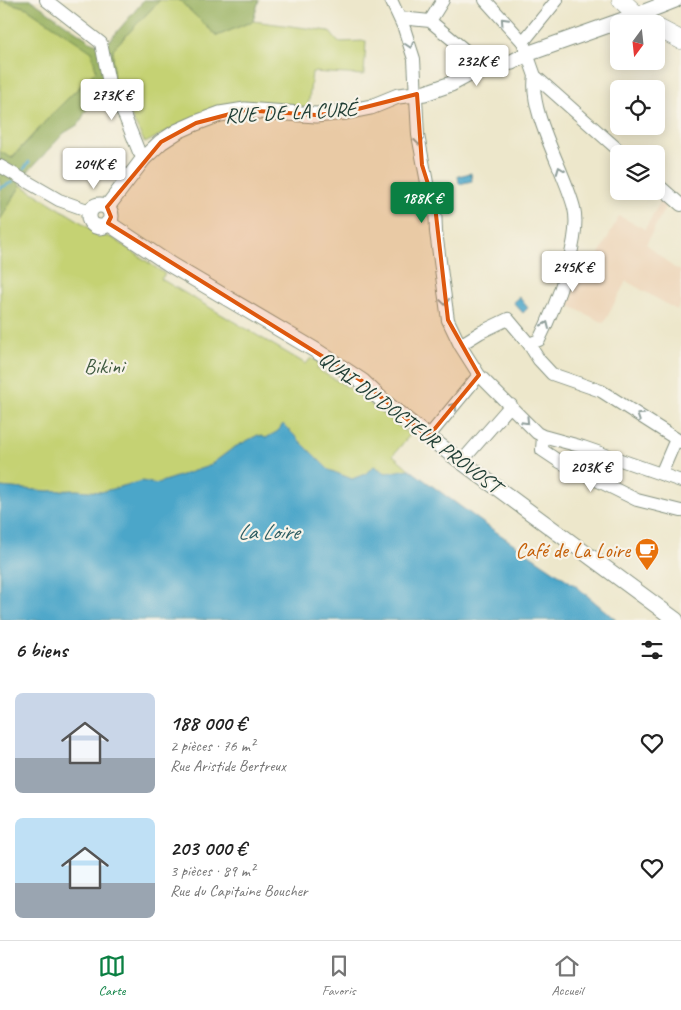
<!DOCTYPE html>
<html lang="fr">
<head>
<meta charset="utf-8">
<style>
	:root { --surface:#fff; --page:#f6f6f6; --text:#222; --muted:#767676; --line:#e0e0e0; --accent:#0b8043 }
	body { margin:0; font-family:Caveat,sans-serif; background:var(--page); color:var(--text); height:100vh; display:flex; flex-direction:column; font-size:19px; white-space:nowrap }
	* { box-sizing:border-box; margin:0 }
	p { font-size:16px; color:var(--muted) }
	.icon { flex:none; width:28px; height:28px; fill:none; stroke:currentColor; stroke-width:2; stroke-linecap:round; stroke-linejoin:round }
	.map { position:relative; height:620px; overflow:hidden }
	.sheet { display:flex; flex-direction:column; background:var(--surface); flex:1 }
	.sheet>* { flex:none }
	.needle { width:32px; rotate:195deg }
	.buttons { position:absolute; left:610px; top:15px; display:grid; gap:10px }
	.buttons a { display:grid; place-items:center; width:55px; height:55px; border-radius:8px; background:var(--surface); box-shadow:0 2px 12px #0003; font-size:25px }
	.price { position:absolute; translate:-50% -42px; padding:0 11px; border-radius:5px; background:#fff; color:#222; font-size:16px; line-height:32px; filter:drop-shadow(0 1px 2px #0008) }
	.price::after { content:''; position:absolute; left:50%; top:30px; width:15px; height:11px; margin-left:-8px; background:inherit; clip-path:polygon(0 0,100% 0,50% 100%) }
	.price.active { background:var(--accent); color:#fff }
	ul { padding:0; list-style:none }
	li { display:flex; align-items:center; gap:15px; height:125px; padding:0 15px }
	li span { display:grid; place-items:center; flex:none; width:140px; height:100px; border-radius:8px; color:#555 }
	li>.icon { margin-inline-start:auto }
	span .icon { width:60px; height:60px; fill:#fffc; stroke-width:1 }
	li b { font-size:21px }
	h2 { display:flex; justify-content:space-between; align-items:center; height:60px; padding:0 15px; font-size:21px }
	.tabs { display:flex; justify-content:space-around; align-items:center; height:70px; border-top:1px solid var(--line); background:var(--surface); font-size:14px; color:var(--muted) }
	.tabs a { display:grid; justify-items:center; gap:2px }
	.tabs .active { color:var(--accent) }
	.map>svg:first-child { display:block }
	.built { fill:#eed7bb }
	.green { fill:#c5d273; stroke:#728854 }
	.forest { fill:#9cb465; stroke:#5e784c }
	.water { fill:#4ba6c9; stroke:#35727e }
	.lines { fill:none; stroke-linecap:round; stroke-linejoin:round }
	.stream { stroke:#4ba6c9; stroke-width:3 }
	.minor-casing { stroke:#869280; stroke-width:14 }
	.tertiary-casing { stroke:#869280; stroke-width:17 }
	.secondary-casing { stroke:#869280; stroke-width:19 }
	.minor { stroke:#fff; stroke-width:12 }
	.tertiary { stroke:#fff; stroke-width:15 }
	.secondary { stroke:#fff; stroke-width:18 }
	.oneway { stroke:#8f9e9a }
	.marked { fill:#de580e; fill-opacity:0.2; stroke:#de580e; stroke-width:4; stroke-linejoin:round }
	.labels { text-anchor:middle; dominant-baseline:central; stroke-width:4.5; stroke-linejoin:round; paint-order:stroke }
	.street-label { font-size:21px; fill:#1f3d34; stroke:#f7f3e8 }
	.park-label { font-size:21px; fill:#405b41; stroke:#f7f3e8 }
	.food-label { font-size:21px; fill:#c56008; stroke:#f7f3e8; text-anchor:end }
	.water-label { font-size:22px; font-style:italic; fill:#2c5c61; stroke:#f7f3e8 }
</style>
</head>
<body>
<div class="map">
<svg width="681" height="620" viewBox="0 0 681 620">
	<rect width="100%" height="100%" fill="#f7f3e8"/>
	<filter id="ink" filterUnits="userSpaceOnUse"><feTurbulence type="fractalNoise" baseFrequency=".02" numOctaves="2"/><feDisplacementMap in="SourceGraphic" scale="10" xChannelSelector="R" yChannelSelector="G"/><feConvolveMatrix kernelMatrix="1 2 1 2 8 2 1 2 1" color-interpolation-filters="sRGB"/></filter>
	<filter id="wash" filterUnits="userSpaceOnUse"><feTurbulence type="fractalNoise" baseFrequency=".0096" numOctaves="4" result="noise"/><feDisplacementMap in="SourceGraphic" scale="20" xChannelSelector="R" yChannelSelector="G"/><feGaussianBlur stdDeviation="1.12" result="paint"/><feColorMatrix in="noise" values="0 0 0 0 0 0 0 0 0 0 0 0 0 0 0 0 0 1.4 0 .05"/><feComposite in="paint" operator="in"/></filter>
	<g filter="url(#wash)">
		<rect width="100%" height="100%" fill="#ede7cb"/>
		<path class="built" d="M663,197L668,202L646,244L673,267L681,271V303L677,310L626,281L604,323L560,301L574,251L595,262L619,216L645,229Z"/>
		<path class="green" d="M0,0L27,8L93,52L96,71L54,112L11,158L0,152Z
			M160,0H179L217,36L253,21L329,31L338,42L366,41L364,75L312,72L308,109L187,121L145,143L117,89L113,76V49Z
			M21,185L78,220L98,234L113,238L165,274L161,279L306,364L311,358L321,363L317,369L351,389L410,435L393,455L409,469L386,473L374,466L365,474L352,479L329,470L283,424L279,431L266,438L258,435L233,448L209,466L155,484L142,481L101,492L76,490L48,491L0,487V220Z"/>
		<path class="forest" d="M0,0H31L90,41L104,47L140,5L143,0H160L113,49V76L117,89L91,101L79,124L64,133L19,181L21,185L0,220V152L12,158L54,112L96,71L92,52L27,8Z
			M179,0H259L253,21L217,36Z"/>
		<path class="water" d="M471,173L472,181L459,184L458,176Z
			M519,297L528,308L523,313L513,302Z
			M283,424L329,470L352,479L365,474L374,466L386,473L409,469L486,525L576,586L616,620H0V487L48,491L76,490L101,492L142,481L155,484L209,466L233,448L258,435L266,438L278,431Z"/>
		<g class="lines">
			<path class="stream" d="M24,169L29,162
				M0,188L13,182"/>
		</g>
	</g>
	<g filter="url(#ink)">
		<g class="lines">
			<defs>
				<path id="minor" d="M46,0L101,43L110,88L125,117L139,152L144,158
					M391,0L404,28L414,59L418,135L428,188L435,206L436,232L448,320L460,345L479,375L537,433L543,436L583,447L681,481
					M485,0L523,42L535,76L623,154
					M400,18L430,21L484,66
					M430,21L443,0
					M523,42L557,0
					M535,76C528,112 565,171 574,208C582,240 554,310 539,340L529,344L539,360L552,374L601,391L681,442
					M0,166L59,200L90,211
					M656,183L681,205
					M460,345L481,332L508,319L529,344
					M543,436L542,450L560,462L637,500L681,511
					M428,437L479,375
					M461,462L511,405
					M661,474L676,439"/>
				<path id="tertiary" d="M89 216a11 11 0 1 1 22 0a11 11 0 1 1-22 0Z
					M107,207L144,158L161,142L178,131L196,123L220,114L245,110L316,115L346,112L371,107L398,96L425,93L451,84L484,66L512,62L527,54L637,15L675,0
					M108,223L171,265L315,350L362,381L382,400L428,437L676,620"/>
				<path id="secondary" d="M621,0L637,15L650,24
					M656,27L681,40"/>
			</defs>
			<use href="#minor" class="minor-casing"/>
			<use href="#tertiary" class="tertiary-casing"/>
			<use href="#secondary" class="secondary-casing"/>
			<use href="#minor" class="minor"/>
			<use href="#tertiary" class="tertiary"/>
			<use href="#secondary" class="secondary"/>
		</g>
		<defs><path id="oneway-chevron" d="M-2-3.5L2.5 0L-2 3.5" fill="none" stroke-width="1.6" stroke-linecap="round" stroke-linejoin="round" transform="scale(1.25)"/></defs>
		<g class="oneway">
			<use href="#oneway-chevron" transform="translate(504 21) rotate(-133)"/>
			<use href="#oneway-chevron" transform="translate(410 45) rotate(72)"/>
			<use href="#oneway-chevron" transform="translate(419 142) rotate(83)"/>
			<use href="#oneway-chevron" transform="translate(560 170) rotate(-111)"/>
			<use href="#oneway-chevron" transform="translate(445 302) rotate(82)"/>
			<use href="#oneway-chevron" transform="translate(546 325) rotate(-66)"/>
			<use href="#oneway-chevron" transform="translate(454 406) rotate(-51)"/>
			<use href="#oneway-chevron" transform="translate(640 416) rotate(-147)"/>
			<use href="#oneway-chevron" transform="translate(526 421) rotate(46)"/>
		</g>
	</g>
	<path class="marked" d="M417,94L422,165L435,206L448,320L479,375L428,437L362,381L108,223L111,217L107,207L161,142L196,123L245,110L316,115L346,112Z"/>
	<defs>
		<symbol id="cafe-pin" viewBox="-11 -11 22 30"><path d="M0 17L-7.5 6A9.5 9.5 0 1 1 7.5 6Z" fill="#e8710a" stroke="#f7f3e8"/><path d="M-5.5-4.5H6V0H3Q3 3.5 0 3.5H-2.5Q-5.5 3.5-5.5 0ZM3-3.2v2h1.7v-2ZM-6 4.5H4V6H-6Z" fill="#fff"/></symbol>
	</defs>
	<g fill-rule="evenodd">
		<use href="#cafe-pin" x="633" y="536" width="28" height="38"/>
	</g>
	<g class="labels">
		<g class="street-label">
			<text transform="translate(291 112) rotate(-3)">RUE DE LA CURÉ</text>
			<text transform="translate(410 422) rotate(37)">QUAI DU DOCTEUR PROVOST</text>
		</g>
		<g class="park-label">
			<text x="104" y="366">Bikini</text>
		</g>
		<g class="food-label">
			<text x="630" y="550">Café de La Loire</text>
		</g>
		<g class="water-label">
			<text x="268" y="532">La Loire</text>
		</g>
	</g>
</svg>
<div class="buttons">
<a><svg class="needle" viewBox="-14 -14 28 28"><path d="M0-13l5 13h-10z" fill="#e53935"/><path d="M0 13l5-13h-10z" fill="#767676"/></svg></a>
<a><svg class="icon" aria-label="locate" viewBox="0 0 24 24"><circle cx="12" cy="12" r="6"/><path d="M12 2v4M12 18v4M2 12h4M18 12h4"/></svg></a>
<a><svg class="icon" aria-label="layers" viewBox="0 0 24 24"><path d="M12 4l9 5-9 5-9-5zM3 14l9 5 9-5"/></svg></a>
</div>
<b class="price" style="left:477px;top:87px">232K €</b>
<b class="price" style="left:112px;top:121px">273K €</b>
<b class="price" style="left:94px;top:190px">204K €</b>
<b class="price active" style="left:422px;top:224px">188K €</b>
<b class="price" style="left:573px;top:293px">245K €</b>
<b class="price" style="left:591px;top:493px">203K €</b>
</div>
<section class="sheet">
<h2>6 biens<svg class="icon" aria-label="filters" viewBox="0 0 24 24"><path d="M4 7h16M4 17h16"/><circle cx="9" cy="7" r="2"/><circle cx="15" cy="17" r="2"/></svg></h2>
<ul>
<li><span style="background:linear-gradient(#c9d6e8 65%,#9aa5b1 0)"><svg class="icon" aria-label="home" viewBox="0 0 24 24"><path d="M3 11l9-7 9 7M6 9v11h12V9"/></svg></span><div><b>188 000 €</b><p>2 pièces · 76 m²</p><p>Rue Aristide Bertreux</p></div><svg class="icon" aria-label="heart" viewBox="0 0 24 24"><path d="M12 20l-8-8c-3-5 5-10 8-4 3-6 11-1 8 4z"/></svg></li>
<li><span style="background:linear-gradient(#bfe0f5 65%,#9aa5b1 0)"><svg class="icon" aria-label="home" viewBox="0 0 24 24"><path d="M3 11l9-7 9 7M6 9v11h12V9"/></svg></span><div><b>203 000 €</b><p>3 pièces · 89 m²</p><p>Rue du Capitaine Boucher</p></div><svg class="icon" aria-label="heart" viewBox="0 0 24 24"><path d="M12 20l-8-8c-3-5 5-10 8-4 3-6 11-1 8 4z"/></svg></li>
</ul>
</section>
<nav class="tabs">
<a class="active"><svg class="icon" aria-label="map" viewBox="0 0 24 24"><path d="M3 6l6-2 6 2 6-2v14l-6 2-6-2-6 2zM9 4v14M15 6v14"/></svg>Carte</a>
<a><svg class="icon" aria-label="saved" viewBox="0 0 24 24"><path d="M7 4h10v16l-5-4-5 4z"/></svg>Favoris</a>
<a><svg class="icon" aria-label="home" viewBox="0 0 24 24"><path d="M3 11l9-7 9 7M6 9v11h12V9"/></svg>Accueil</a>
</nav>
</body>
</html>
